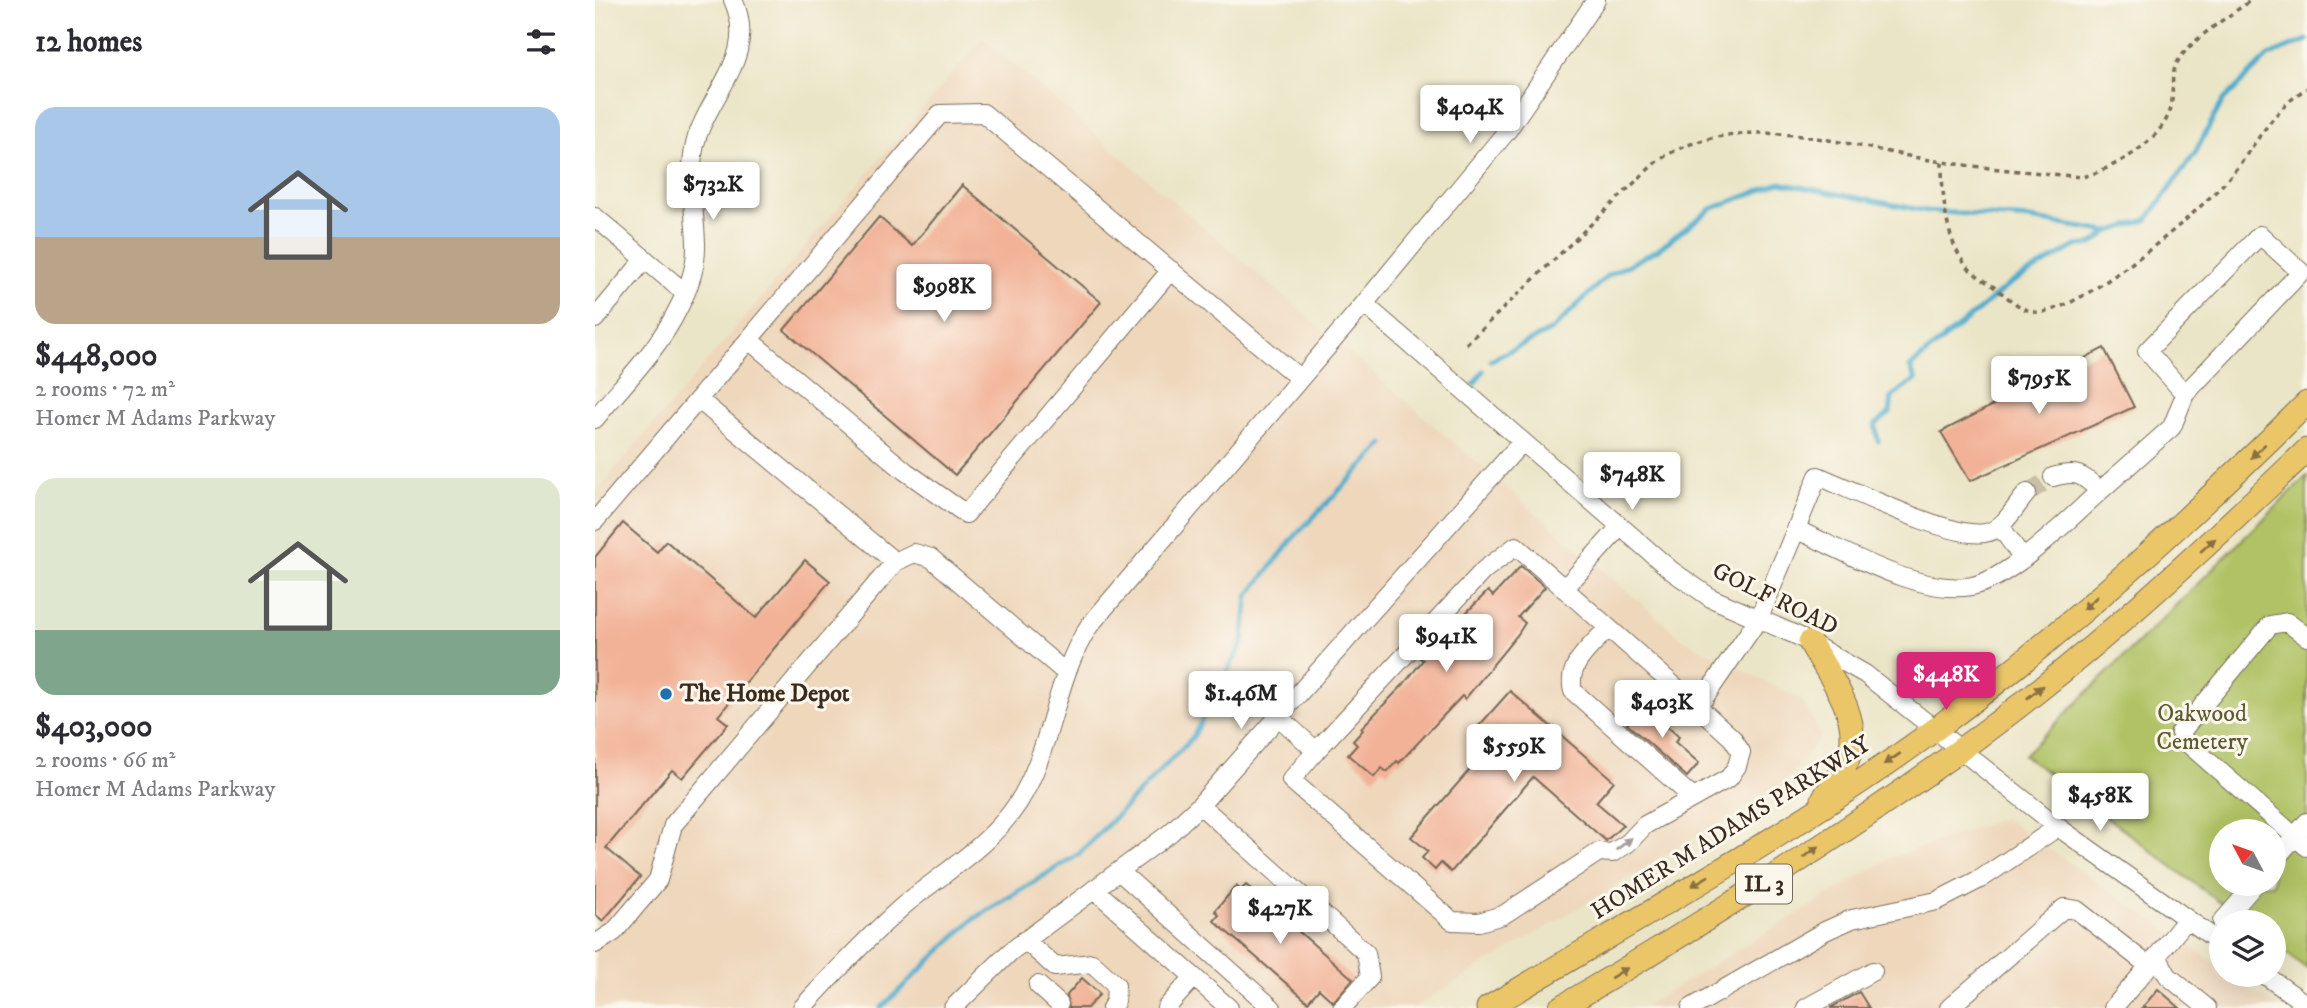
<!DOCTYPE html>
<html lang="en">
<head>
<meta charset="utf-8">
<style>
	:root { --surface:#fff; --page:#f2f2f3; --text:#2b2b33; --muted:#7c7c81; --accent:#db2777 }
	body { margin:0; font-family:"IM FELL DW Pica",serif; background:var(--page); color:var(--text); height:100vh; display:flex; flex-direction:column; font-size:26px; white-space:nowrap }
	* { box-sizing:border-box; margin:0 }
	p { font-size:23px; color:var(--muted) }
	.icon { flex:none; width:38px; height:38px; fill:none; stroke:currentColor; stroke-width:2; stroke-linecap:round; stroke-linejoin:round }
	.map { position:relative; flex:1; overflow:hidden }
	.details { display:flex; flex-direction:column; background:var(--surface); width:595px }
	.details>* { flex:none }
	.needle { width:46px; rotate:311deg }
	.controls { position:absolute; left:1614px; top:819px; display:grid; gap:14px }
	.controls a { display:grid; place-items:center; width:77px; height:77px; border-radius:50%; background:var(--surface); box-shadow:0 7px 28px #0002; font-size:35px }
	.price { position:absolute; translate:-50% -60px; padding:0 16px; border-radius:7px; background:#fff; color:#222; font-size:23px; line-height:46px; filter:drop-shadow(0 2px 4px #0008) }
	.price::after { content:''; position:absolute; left:50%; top:42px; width:21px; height:16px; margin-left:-10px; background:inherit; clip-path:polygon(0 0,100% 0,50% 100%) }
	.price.on { background:var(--accent); color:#fff }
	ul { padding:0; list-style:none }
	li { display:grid; align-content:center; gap:14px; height:371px; padding:0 35px }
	li span { display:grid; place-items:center; height:217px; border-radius:21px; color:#555 }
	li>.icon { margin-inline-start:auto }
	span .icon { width:126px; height:126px; fill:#fffc; stroke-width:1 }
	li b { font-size:30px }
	h2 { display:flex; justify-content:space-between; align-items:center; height:84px; padding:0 35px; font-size:30px }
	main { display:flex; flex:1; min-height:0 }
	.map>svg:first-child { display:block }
	.built { fill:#eed7bb }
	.green { fill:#b0c265; stroke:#767642; stroke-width:2; fill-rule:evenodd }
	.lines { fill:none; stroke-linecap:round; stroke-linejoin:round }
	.stream { stroke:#4caacb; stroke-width:5 }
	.building { fill:#f2b297 }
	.minor-tunnel { stroke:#c8c0a5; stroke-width:18; stroke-dasharray:18 9; stroke-linecap:butt }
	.minor-casing { stroke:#796b59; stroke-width:20 }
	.major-casing { stroke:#796b59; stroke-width:25 }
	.path { stroke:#796b59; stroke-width:3.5; stroke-dasharray:5 5; stroke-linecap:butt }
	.minor { stroke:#fff; stroke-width:18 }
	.major { stroke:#ebc669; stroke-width:23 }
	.oneway { fill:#8a7040 }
	.oneway2 { fill:#a79f9a }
	.poi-dot { fill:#1f6fb2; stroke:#fbf7ec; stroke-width:2.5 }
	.labels { text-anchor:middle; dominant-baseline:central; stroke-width:6; stroke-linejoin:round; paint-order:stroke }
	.shield { fill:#fbf7ec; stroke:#75685c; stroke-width:2 }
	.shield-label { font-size:23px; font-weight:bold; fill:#3b2a1e }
	.street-label { font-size:24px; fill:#3b2a1e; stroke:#fbf7ec }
	.poi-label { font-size:24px; font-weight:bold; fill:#3b2a1e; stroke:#fbf7ec; text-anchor:start }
	.park-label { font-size:24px; fill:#5e5833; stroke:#fbf7ec }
</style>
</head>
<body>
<main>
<section class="details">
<h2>12 homes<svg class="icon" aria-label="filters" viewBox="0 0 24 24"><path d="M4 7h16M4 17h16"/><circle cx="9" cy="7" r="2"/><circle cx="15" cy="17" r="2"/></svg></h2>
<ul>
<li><span style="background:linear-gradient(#a9c7e8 60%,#b9a48a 0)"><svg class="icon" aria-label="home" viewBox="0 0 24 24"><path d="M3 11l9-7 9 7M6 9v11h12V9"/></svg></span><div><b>$448,000</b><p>2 rooms · 72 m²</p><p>Homer M Adams Parkway</p></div></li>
<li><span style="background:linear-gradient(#dfe7d0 70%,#7fa58c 0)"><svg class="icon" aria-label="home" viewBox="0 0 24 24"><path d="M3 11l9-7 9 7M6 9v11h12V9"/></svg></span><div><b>$403,000</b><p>2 rooms · 66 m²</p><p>Homer M Adams Parkway</p></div></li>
</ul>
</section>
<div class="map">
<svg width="1712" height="1008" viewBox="0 0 1712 1008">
	<rect width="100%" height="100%" fill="#fbf7ec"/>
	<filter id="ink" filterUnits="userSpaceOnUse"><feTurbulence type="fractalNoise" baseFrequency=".0143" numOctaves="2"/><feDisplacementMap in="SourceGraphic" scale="14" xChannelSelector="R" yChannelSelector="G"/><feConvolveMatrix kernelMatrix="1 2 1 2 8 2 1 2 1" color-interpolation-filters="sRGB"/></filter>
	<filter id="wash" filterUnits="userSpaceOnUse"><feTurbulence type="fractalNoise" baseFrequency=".00686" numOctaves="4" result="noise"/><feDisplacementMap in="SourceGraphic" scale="28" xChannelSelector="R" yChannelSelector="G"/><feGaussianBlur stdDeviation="1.57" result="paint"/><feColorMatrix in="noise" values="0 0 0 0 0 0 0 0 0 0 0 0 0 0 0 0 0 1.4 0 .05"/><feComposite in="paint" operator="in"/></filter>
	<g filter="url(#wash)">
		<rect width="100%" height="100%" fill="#ebe5c7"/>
		<path class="built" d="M388,38L1089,640L1207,700L1226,736L1189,783L818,1008H0V493Z
			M1409,818L1626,967V975H1636L1682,1008H1047L1295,858Z"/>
		<path class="green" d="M1712,476V969L1678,943V922H1651L1429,755ZM1626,831H1678V884H1626Z"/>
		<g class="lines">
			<path class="stream" d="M896,360L957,330L1012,276L1062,250L1116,209L1185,183L1332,211L1435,219L1513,232L1552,220L1600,153L1627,102L1673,56L1712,40
				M879,384L888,371
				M1283,441L1280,425L1295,413L1297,396L1321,380L1315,367L1416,283L1481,246L1498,244L1513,232
				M286,1008L377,920L484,854L598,737L648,642L653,596L701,535L789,444"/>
		</g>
		<g id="blocks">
			<path class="building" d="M367,185L506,302L360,475L189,330L284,217L317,246Z
				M1509,348L1539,407L1375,481L1346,432Z
				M28,523L62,552L71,541L161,618L210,560L235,581L123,716L133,724L87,778L77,770L11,848L45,877L8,921L0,914V557Z
				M926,566L950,587L923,617L930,623L923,634L870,699L867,696L804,763L802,761L792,772L787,768L779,777L753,755L762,745L758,741L768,730L766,728L808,685L828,660L825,658L854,626L856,628L893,591L898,596Z
				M915,691L1019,781L1001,802L1028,825L1011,841L938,777L856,872L846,863L840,870L827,858L833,851L816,837L898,743L882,728Z
				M1049,705L1084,737L1080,742L1104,763L1092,777L1032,724Z
				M651,885L758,979L738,1002L724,989L713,1002L619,921L624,915L620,911L641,886L646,890Z
				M487,978L505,994L492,1008H474L472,995Z
				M1563,989L1585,1008H1547Z
				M1264,992L1274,1008H1235Z"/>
		</g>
	</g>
	<g filter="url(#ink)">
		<use href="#blocks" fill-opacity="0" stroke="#796b59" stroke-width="2"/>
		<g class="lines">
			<path class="minor-tunnel" d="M1432,493L1458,477"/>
			<defs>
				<path id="minor" d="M0,217L90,293
					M769,304L1077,571L1116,598L1203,636L1270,674L1463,827L1626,943
					M0,319L50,259
					M154,340L310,471L371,514L576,270
					M104,400L300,562
					M0,419C28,384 63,350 83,309C93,290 102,266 101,243C100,209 91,172 102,137C118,89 163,54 138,0
					M1458,477C1483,470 1487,475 1505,491L1577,427L1590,394L1552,351L1665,235L1706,272L1590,394
					M0,521L345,114L388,113L704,378
					M1405,526L1428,559
					M1200,529C1249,550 1323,596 1377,586C1415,579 1475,518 1505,491
					M969,589L1025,527
					M1013,628C996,647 971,664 978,691L1098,798
					M1712,637L1692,622L1675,625L1585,733L1590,741L1712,847
					M684,717L721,751L889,570L921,546L1103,707
					M721,751L696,780L857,921L884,922L908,915L1004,852L1017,853L1033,843L1050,825L1134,778L1142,766L1146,752L1137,738L1103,707L1164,618L1223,476C1258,490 1356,539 1390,533C1409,530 1420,506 1432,493
					M605,805L771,953L775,977L747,1008
					M1678,862L1712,822
					M525,872L677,1008
					M499,889L634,1008
					M1627,922L1660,884
					M430,940L460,967L497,963L521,985L520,1003L516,1008
					M0,944L19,932L63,880L78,825L300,562L319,553L336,558L471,673
					M1562,956L1573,976L1612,1008
					M1670,975L1712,1005
					M443,985L464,1004
					M207,1008C239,973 272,938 308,906C346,874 395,846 423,803C457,750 459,680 494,626L769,304L912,131L1001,0
					M358,1008L415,952L575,833L605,805L927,442
					M571,1008L599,977
					M1096,1008L1230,931L1257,919L1342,901L1387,878L1463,827
					M1211,1008L1278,971
					M1354,1008L1469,908L1482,910L1554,966L1592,919
					M1518,1008L1554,966"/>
				<path id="major" d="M1215,642C1232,673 1266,714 1255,752C1251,770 1238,784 1228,799
					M893,1008C1044,917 1201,832 1342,728C1471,633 1598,516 1712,403
					M965,1008C1115,919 1263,827 1403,722C1513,639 1613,545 1712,450"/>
			</defs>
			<use href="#minor" class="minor-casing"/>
			<use href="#major" class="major-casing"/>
			<path class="path" d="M1347,162C1347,193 1350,239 1370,264C1377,273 1389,280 1399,287C1410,295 1425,310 1439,312C1480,319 1610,208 1636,175C1661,145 1678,109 1712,88
				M871,344L1061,162C1146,104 1256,149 1348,162C1394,169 1441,172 1487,177C1518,169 1564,143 1575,111C1580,95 1574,78 1582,63C1594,40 1635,16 1656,0"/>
			<use href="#minor" class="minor"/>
			<use href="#major" class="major"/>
		</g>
		<defs><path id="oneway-solid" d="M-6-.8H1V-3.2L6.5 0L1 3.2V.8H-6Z" transform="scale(1.75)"/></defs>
		<g class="oneway">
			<use href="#oneway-solid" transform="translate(1663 451) rotate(136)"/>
			<use href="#oneway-solid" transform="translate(1613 545) rotate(-42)"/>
			<use href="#oneway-solid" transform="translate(1495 603) rotate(138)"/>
			<use href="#oneway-solid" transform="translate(1440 692) rotate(-39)"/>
			<use href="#oneway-solid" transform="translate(1297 759) rotate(146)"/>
			<use href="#oneway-solid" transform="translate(1216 852) rotate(-35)"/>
			<use href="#oneway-solid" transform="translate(1105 881) rotate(149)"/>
			<use href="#oneway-solid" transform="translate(1024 973) rotate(-31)"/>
		</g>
		<use class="oneway2" href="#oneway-solid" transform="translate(1029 844) rotate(-38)"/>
	</g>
	<circle class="poi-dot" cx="71" cy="694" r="7"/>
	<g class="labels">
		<rect class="shield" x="1141" y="864.5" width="56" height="39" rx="5"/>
		<g class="shield-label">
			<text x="1169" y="884">IL 3</text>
		</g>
		<g class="street-label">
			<text transform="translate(1180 599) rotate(26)">GOLF ROAD</text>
			<text transform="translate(1136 828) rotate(-32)">HOMER M ADAMS PARKWAY</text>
		</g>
		<g class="poi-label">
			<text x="85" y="694">The Home Depot</text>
		</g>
		<g class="park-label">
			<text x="1607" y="714">Oakwood<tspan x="1607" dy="28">Cemetery</tspan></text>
		</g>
	</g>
</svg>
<div class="controls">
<a><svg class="needle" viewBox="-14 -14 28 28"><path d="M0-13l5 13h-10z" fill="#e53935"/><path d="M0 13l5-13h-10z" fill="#7c7c81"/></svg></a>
<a><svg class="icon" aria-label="layers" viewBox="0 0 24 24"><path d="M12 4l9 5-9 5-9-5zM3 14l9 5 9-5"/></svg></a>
</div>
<b class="price" style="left:875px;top:145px">$404K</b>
<b class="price" style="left:118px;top:222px">$732K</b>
<b class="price" style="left:349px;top:324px">$998K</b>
<b class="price" style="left:1444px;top:416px">$795K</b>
<b class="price" style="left:1037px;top:512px">$748K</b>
<b class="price" style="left:851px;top:674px">$941K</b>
<b class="price on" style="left:1351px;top:712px">$448K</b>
<b class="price" style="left:646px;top:731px">$1.46M</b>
<b class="price" style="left:1067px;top:740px">$403K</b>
<b class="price" style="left:919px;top:784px">$559K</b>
<b class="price" style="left:1505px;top:833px">$458K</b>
<b class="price" style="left:685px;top:946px">$427K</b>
</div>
</main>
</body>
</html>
